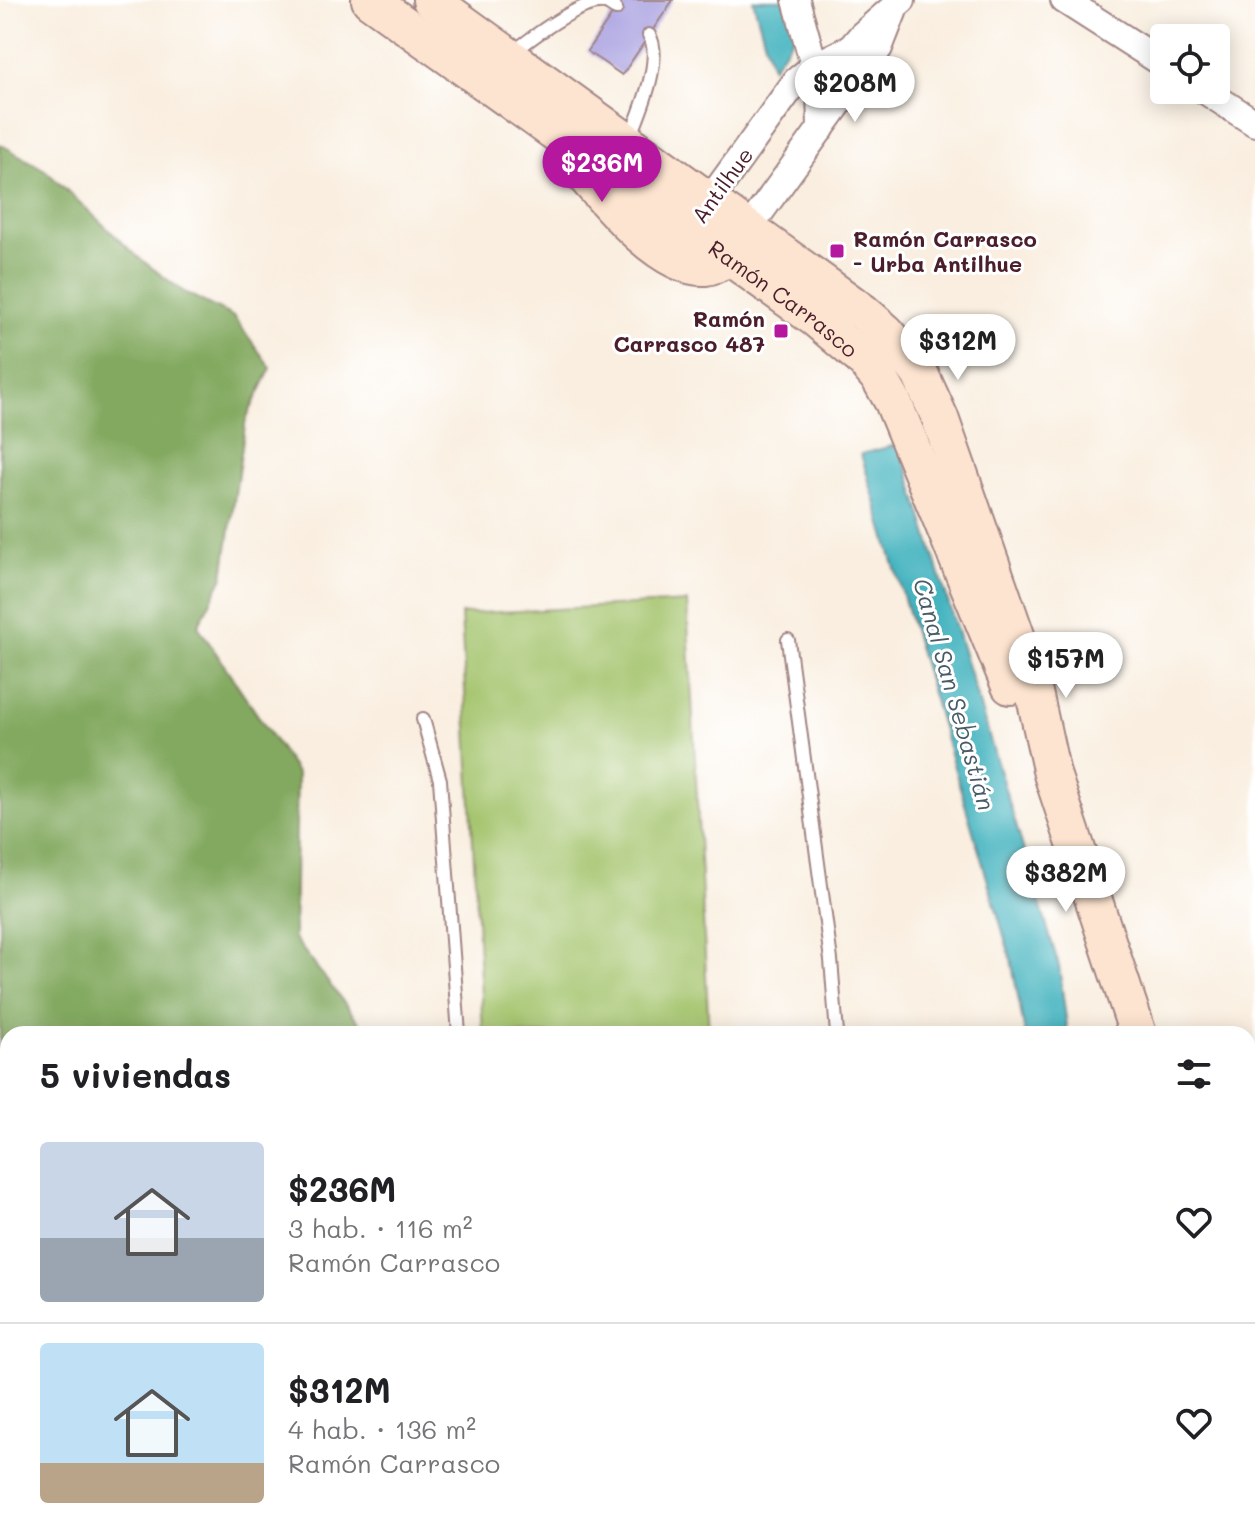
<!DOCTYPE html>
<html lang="es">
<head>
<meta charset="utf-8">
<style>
	:root { --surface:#fff; --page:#f2f2f2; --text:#202124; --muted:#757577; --line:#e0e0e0; --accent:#b5179e }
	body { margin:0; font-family:Mali,sans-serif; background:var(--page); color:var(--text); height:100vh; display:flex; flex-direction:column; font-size:30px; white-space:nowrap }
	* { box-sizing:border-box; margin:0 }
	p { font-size:26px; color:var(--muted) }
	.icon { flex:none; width:44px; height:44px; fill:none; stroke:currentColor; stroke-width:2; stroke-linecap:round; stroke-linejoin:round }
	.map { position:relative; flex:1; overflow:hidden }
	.drawer { position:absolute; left:0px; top:1026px; width:1256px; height:512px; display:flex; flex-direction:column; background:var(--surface); border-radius:24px 24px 0 0; box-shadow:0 4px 20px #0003 }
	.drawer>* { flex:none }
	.tools { position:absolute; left:1150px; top:24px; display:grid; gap:16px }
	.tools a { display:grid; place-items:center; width:80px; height:80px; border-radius:8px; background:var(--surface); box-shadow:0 4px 20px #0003; font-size:40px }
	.price { position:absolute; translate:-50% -68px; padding:0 18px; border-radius:28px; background:#fff; color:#222; font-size:26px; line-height:52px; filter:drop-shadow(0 2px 4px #0008) }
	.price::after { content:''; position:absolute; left:50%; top:48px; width:24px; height:18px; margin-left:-12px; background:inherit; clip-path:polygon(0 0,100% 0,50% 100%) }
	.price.on { background:var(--accent); color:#fff }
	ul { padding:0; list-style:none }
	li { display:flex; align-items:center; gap:24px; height:200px; padding:0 40px }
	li+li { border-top:2px solid var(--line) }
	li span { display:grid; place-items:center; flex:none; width:224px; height:160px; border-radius:8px; color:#555 }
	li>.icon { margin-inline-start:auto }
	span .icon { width:96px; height:96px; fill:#fffc; stroke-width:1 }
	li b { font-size:34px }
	h2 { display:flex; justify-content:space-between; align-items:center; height:96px; padding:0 40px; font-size:34px }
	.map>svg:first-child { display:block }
	.green { fill:#a3c36b; stroke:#76714b; stroke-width:2 }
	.forest { fill:#82a95f; stroke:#666445; stroke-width:2 }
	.water { fill:#45b4bf; stroke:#486a75; stroke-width:2 }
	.building { fill:#ada5e2 }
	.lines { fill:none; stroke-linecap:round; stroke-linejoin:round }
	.lane-casing { stroke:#a28685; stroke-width:16 }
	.street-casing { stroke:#a28685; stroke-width:30 }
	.secondary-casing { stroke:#a28685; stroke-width:40 }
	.path { stroke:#a28685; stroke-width:5; stroke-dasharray:6 6; stroke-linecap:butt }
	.lane { stroke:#fff; stroke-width:12 }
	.street { stroke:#fff; stroke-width:26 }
	.secondary { stroke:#fde4d0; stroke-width:36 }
	.poi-dot { fill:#b5179e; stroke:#fff; stroke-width:3 }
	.labels { text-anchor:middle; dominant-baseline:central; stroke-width:6; stroke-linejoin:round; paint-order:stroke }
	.street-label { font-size:22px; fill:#4a1f2b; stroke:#fff }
	.poi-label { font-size:22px; font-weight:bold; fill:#4a1f2b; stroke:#fff; text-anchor:start }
	.water-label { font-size:24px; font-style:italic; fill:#485b66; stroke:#fff }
</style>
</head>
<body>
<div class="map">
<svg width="1255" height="1538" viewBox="0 0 1255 1538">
	<rect width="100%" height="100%" fill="#fff"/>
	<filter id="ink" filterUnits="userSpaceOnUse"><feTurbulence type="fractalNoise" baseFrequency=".0125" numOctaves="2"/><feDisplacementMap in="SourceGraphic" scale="16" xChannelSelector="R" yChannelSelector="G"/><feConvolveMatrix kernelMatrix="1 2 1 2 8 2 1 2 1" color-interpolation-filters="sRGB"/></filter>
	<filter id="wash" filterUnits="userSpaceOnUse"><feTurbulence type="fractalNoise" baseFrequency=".006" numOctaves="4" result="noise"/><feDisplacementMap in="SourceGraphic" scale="32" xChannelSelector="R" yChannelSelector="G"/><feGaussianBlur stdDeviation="1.8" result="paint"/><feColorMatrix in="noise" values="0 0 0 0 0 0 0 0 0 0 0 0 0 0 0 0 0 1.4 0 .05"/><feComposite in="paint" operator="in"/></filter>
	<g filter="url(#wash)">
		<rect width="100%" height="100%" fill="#f9eedf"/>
		<path class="green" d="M687,602L709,1034H483L461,614Z"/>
		<path class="forest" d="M0,144L45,170L139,258L184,292L234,317L271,368L246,419L223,577L198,626L297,774L294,938L368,1034H8V1464L0,1468Z
			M205,1530H377L367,1538H210Z"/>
		<path class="water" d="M753,0H786L795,35L772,68Z
			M900,444L1059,966L1068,1034H1025L1011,959L861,454Z"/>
		<g id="blocks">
			<path class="building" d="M622,0H673L622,75L587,51Z"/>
		</g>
	</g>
	<g filter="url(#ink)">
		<use href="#blocks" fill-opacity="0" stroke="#a28685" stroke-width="2"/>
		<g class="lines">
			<defs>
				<path id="lane" d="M511,54C530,39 580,0 605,3C609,4 612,7 616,9
					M629,140C639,115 664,58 649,35
					M788,640L831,960L837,1034
					M423,719L440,780L459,1034
					M1248,1467H1255
					M0,1508L8,1503
					M171,1538V1530
					M444,1538L447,1530"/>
				<path id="street" d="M796,0L820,87L821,129
					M1064,0L1164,64
					M1204,90L1255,123
					M699,215L796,81L814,66L851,48L862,35L902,0
					M738,243L879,48L895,7
					M675,1530L702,1538
					M776,1538L778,1530
					M937,1538L939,1530"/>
				<g id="secondary">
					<path id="s1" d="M370,0L816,319L862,358L880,379L893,402L1010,686"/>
					<path d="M431,0L863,312L886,332L906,355L920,374L940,418L1018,641L1035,697L1052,774L1138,1034"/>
					<path d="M578,168C604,198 661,270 705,267C714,266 721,262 728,257"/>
					<path d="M1248,1379L1255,1402"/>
				</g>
			</defs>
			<use href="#lane" class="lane-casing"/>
			<use href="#street" class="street-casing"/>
			<use href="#secondary" class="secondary-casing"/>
			<path class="path" d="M1248,1519L1252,1538"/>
			<use href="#lane" class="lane"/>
			<use href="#street" class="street"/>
			<use href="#secondary" class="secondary"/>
		</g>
	</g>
	<g class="poi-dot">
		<rect x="829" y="243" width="16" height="16" rx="4"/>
		<rect x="773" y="323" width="16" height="16" rx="4"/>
	</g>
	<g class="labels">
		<g class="street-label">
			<text transform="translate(722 185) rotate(-54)">Antilhue</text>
			<text stroke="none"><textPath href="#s1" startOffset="510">Ramón Carrasco</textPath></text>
		</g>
		<g class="poi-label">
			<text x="853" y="238">Ramón Carrasco<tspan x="853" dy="25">- Urba Antilhue</tspan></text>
			<text x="765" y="318" text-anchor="end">Ramón<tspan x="765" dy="25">Carrasco 487</tspan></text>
		</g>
		<g class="water-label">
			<text transform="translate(955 694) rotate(74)">Canal San Sebastián</text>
		</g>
	</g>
</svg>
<div class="tools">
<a><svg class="icon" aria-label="locate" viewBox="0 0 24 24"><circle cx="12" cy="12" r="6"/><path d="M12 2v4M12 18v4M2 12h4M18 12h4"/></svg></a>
</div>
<b class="price" style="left:855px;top:124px">$208M</b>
<b class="price on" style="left:602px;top:204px">$236M</b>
<b class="price" style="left:958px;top:382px">$312M</b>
<b class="price" style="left:1066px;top:700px">$157M</b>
<b class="price" style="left:1066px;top:914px">$382M</b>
<section class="drawer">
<h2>5 viviendas<svg class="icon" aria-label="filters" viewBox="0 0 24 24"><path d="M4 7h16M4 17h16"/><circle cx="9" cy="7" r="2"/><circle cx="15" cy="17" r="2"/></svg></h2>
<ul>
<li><span style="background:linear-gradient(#c9d6e8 60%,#9aa5b1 0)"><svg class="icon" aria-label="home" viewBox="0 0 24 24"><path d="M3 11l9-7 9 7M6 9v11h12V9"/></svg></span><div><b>$236M</b><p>3 hab. · 116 m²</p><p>Ramón Carrasco</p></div><svg class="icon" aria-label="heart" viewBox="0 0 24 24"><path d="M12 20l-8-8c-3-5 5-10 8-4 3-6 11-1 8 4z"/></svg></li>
<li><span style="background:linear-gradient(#bfe0f5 75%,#b9a48a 0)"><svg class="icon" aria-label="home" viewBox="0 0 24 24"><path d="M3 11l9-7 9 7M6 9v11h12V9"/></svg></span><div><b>$312M</b><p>4 hab. · 136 m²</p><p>Ramón Carrasco</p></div><svg class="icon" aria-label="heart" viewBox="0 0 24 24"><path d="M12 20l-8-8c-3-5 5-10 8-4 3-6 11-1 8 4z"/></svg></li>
</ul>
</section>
</div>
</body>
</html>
